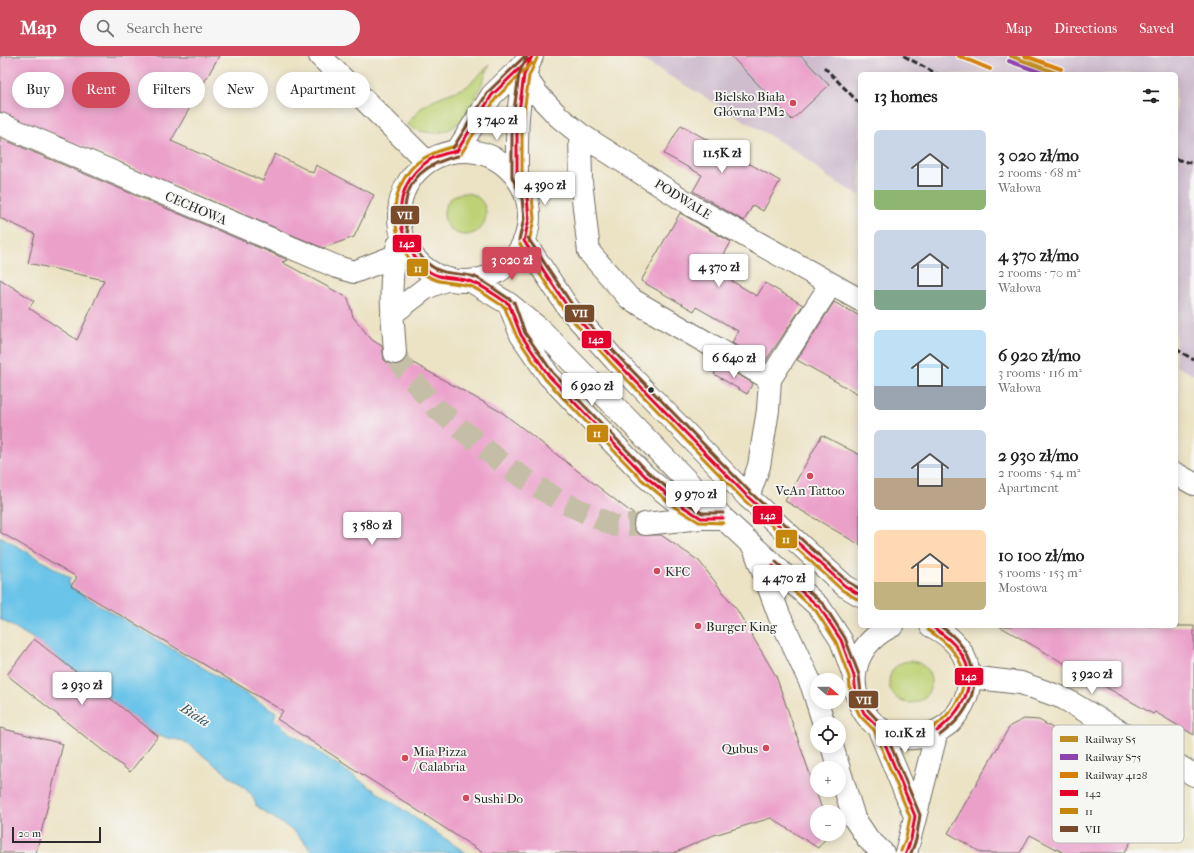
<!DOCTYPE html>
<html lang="en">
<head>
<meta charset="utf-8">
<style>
	:root { --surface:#fff; --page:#f6f6f6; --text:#222; --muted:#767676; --accent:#d1495b }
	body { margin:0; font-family:"IM FELL French Canon",serif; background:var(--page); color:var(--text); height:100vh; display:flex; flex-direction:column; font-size:15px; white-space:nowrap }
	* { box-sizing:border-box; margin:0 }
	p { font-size:13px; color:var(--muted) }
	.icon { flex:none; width:22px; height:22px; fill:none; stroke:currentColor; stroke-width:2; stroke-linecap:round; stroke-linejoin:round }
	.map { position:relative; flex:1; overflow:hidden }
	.drawer { position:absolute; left:858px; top:16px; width:320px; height:556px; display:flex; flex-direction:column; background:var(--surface); border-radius:6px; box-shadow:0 2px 10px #0003 }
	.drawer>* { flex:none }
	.guide { position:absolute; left:12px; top:16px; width:380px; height:36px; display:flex; gap:8px }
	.needle { width:26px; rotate:110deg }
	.controls { position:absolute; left:810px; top:617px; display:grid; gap:8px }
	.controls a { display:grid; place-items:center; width:36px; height:36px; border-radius:50%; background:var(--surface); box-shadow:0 2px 10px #0003; font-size:20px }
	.scale { position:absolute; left:12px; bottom:10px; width:89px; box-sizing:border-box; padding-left:4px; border:2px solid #2b2b2b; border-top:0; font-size:11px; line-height:14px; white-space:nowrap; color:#2b2b2b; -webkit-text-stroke:3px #f6f6f2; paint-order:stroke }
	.price { position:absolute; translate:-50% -34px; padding:0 9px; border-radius:4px; background:#fff; color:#222; font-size:13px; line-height:26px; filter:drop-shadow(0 1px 2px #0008) }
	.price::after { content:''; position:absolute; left:50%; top:24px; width:12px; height:9px; margin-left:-6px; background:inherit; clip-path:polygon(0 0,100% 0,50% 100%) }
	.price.current { background:var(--accent); color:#fff }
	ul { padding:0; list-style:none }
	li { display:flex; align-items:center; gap:12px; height:100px; padding:0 16px }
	li span { display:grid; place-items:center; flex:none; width:112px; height:80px; border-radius:6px; color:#555 }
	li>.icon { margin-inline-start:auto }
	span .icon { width:48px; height:48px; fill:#fffc; stroke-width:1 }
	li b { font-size:17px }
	h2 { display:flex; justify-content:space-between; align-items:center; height:48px; padding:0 16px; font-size:17px }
	.pill { padding:0 14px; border-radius:18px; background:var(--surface); box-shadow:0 2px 10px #0003; font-size:14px; line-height:36px }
	.pill.current { background:var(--accent); color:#fff }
	header { display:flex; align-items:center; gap:24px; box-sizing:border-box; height:56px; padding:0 20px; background:var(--accent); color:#fff }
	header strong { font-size:19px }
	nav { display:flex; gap:22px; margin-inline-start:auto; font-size:14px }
	.search { width:280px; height:36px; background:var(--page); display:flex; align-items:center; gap:10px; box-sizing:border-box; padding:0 14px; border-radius:22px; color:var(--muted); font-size:15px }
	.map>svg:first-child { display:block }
	.railway { fill:#cfbdce }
	.grass { fill:#bed275; stroke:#747e50 }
	.water { fill:#6bc4e9; stroke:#4b788a }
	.building { fill:#eba0ca }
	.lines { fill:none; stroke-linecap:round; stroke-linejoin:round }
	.minor-tunnel { stroke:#c5bea6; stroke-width:22; stroke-dasharray:22 11; stroke-linecap:butt }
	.minor-casing { stroke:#6f6b61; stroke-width:24 }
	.minor { stroke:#fff; stroke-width:22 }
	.rail { stroke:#2b2b2b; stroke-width:3; stroke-dasharray:6 3; stroke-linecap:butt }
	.bus-1-casing { stroke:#f6f6f2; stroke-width:6 }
	.bus-2-casing { stroke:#f6f6f2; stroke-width:6 }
	.bus-3-casing { stroke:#f6f6f2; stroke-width:6 }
	.bus-1 { stroke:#e4002b; stroke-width:3 }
	.bus-2 { stroke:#c4870b; stroke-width:3 }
	.bus-3 { stroke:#7a4b2a; stroke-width:3 }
	.rail-1-casing { stroke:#f6f6f2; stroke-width:7 }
	.rail-2-casing { stroke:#f6f6f2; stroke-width:7 }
	.rail-3-casing { stroke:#f6f6f2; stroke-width:7 }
	.rail-1 { stroke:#bd8e23; stroke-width:4 }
	.rail-2 { stroke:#8e44ad; stroke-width:4 }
	.rail-3 { stroke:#d58009; stroke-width:4 }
	.poi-dot { fill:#d1495b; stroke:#f6f6f2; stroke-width:1.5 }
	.bus-dot { fill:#2b2b2b; stroke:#f6f6f2; stroke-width:1.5 }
	.labels { text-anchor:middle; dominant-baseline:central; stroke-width:3.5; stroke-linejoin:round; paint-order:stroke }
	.poi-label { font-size:13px; fill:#2b2b2b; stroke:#f6f6f2; text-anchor:start }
	.street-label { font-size:13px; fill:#2b2b2b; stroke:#f6f6f2 }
	.water-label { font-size:14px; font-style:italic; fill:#3e5964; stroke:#f6f6f2 }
	.key { fill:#f6f6f2; stroke:#b9b9b6; stroke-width:1 }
	.key-label { font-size:11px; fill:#2b2b2b }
	.line-badge { stroke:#f6f6f2; stroke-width:1.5 }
	.badge-label { font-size:11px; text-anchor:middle; font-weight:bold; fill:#fff }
</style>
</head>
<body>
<header>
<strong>Map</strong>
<div class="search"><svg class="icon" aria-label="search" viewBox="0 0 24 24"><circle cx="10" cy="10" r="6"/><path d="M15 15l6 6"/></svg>Search here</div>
<nav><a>Map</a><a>Directions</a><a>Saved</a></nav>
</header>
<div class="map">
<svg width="1194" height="797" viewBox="0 0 1194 797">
	<rect width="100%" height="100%" fill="#f6f6f2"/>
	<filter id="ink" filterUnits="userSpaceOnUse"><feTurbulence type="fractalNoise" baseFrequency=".025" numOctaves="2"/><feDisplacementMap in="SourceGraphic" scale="8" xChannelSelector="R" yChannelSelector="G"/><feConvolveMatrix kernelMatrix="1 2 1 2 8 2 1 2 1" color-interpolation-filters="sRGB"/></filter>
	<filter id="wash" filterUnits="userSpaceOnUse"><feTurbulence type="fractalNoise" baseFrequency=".012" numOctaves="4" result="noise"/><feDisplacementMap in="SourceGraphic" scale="16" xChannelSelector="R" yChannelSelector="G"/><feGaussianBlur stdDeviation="0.9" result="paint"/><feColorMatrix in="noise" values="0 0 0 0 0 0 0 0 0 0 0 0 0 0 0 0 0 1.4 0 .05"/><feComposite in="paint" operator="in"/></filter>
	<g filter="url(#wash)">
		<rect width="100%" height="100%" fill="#ece3c5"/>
		<path class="railway" d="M636,0H1194V319L1176,310V18H860V140L826,120L799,97Z"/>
		<path class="grass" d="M490,9C478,34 466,78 433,77C422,76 416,75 407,68L422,51L435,43L466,31Z
			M444 158a21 21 0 1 1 42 0a21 21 0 1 1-42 0Z
			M889 626a21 21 0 1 1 42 0a21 21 0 1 1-42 0Z"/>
		<path class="water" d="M0,480L71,522L68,527L70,531L276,656L274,663L285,673L466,797H314L295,776L257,751L252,739L239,727L184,685L158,680L34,583L0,563Z"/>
		<g id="blocks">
			<path class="building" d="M0,0H219L171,85L263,125L275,98L313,117L316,109L374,139L354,181L323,192L0,56Z
				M731,0H801L829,29L792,64Z
				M681,69L780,125L763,155L753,149L744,165L693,135L702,119L664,98Z
				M0,82L288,204L282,206L348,242L353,261L372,284L382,290L384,304L389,308L396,309L402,307L406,303L503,357L636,460L633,470L635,475L640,479H661L699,505L737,554L776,620L823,756H817V778H829L818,792L771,762L714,779L674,797H483L277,663L283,655L71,530L77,521L0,476V223L34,245L29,252L77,284L104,224L28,207L35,178L0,162Z
				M680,157L731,186L715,215L757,240L765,227L803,249L765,306L732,287L738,275L696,251L694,255L641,225Z
				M834,246L860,260V339L797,304Z
				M719,308L753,327L747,338L714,318Z
				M822,379L860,399V489L785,445Z
				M999,570H1194V679L1155,656L1153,658Z
				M34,583L158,680L130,716L7,619Z
				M1024,663L1039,664L1161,736L1124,797H1064L1030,779L1020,797H982L948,777L1010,670Z
				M0,672L63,688L36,797H0Z"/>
		</g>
	</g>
	<g filter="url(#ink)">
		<use href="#blocks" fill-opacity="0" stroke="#6f6b61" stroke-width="1"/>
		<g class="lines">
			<path class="minor-tunnel" d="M395,297L405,314L436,352L507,411L560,445L615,470L645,468"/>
			<defs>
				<path id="minor" d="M320,0L427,106
					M524,19L538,39L559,61L580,78L694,151L860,244
					M0,68L337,211L354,216L395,200
					M580,78L581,125L589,196L629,242L770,323
					M457,95L492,39L528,4
					M399 160a65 65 0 1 1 130 0a65 65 0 1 1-130 0Z
					M517,121C517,80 515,38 532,0
					M524,185L569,253L615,304L748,441L845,530L860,539
					M471,225L509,248L541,274L723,462L820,552L841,584L854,620
					M510,250L521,279L549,320L645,420L679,448L701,462H723
					M392,258L426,232L448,223
					M395,297C393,262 387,223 398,189
					M1176,418L1194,428
					M748,441L759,410L768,354L770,323L831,228
					M645,468L701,462
					M756,497L779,559L812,630L817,646
					M892,570C819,606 865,700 928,679C937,675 947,671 953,663C963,651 970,637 969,621C968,597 952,580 931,570
					M969,621L1021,627L1063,642L1194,719
					M817,646L824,668
					M878,671L915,760
					M832,690L854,762L868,783L883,797
					M906,797L937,675"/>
			</defs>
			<use href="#minor" class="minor-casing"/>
			<use href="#minor" class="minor"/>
			<path class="rail" d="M904,0L937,18
				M824,11L860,48
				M1176,103L1194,108
				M1176,293L1194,304"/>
			<defs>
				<path id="bus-1" d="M457,95C447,97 436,99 428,105C390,130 393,185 426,213C439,225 457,220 472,226C486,231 497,241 509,248
					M457,95L492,39L529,3
					M524,185L569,253L615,304L748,441L845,530L860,539
					M524,185L529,163L527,141L517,121V70L524,19L532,0
					M509,248L521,279L549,320L645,420L679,448L701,462H723
					M773,510L820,552L841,584L854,620L856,639L864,657L878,671L915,760L911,783L906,797
					M931,570C980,601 981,639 937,675"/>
				<path id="bus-2" d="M456,90C439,94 422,100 411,113C385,144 392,192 423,217C438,229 454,225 470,230C483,235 494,246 507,252
					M461,98L496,42L532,7
					M529,186L534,163L532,140L522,120V70L529,20L537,2
					M520,188L565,256L611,307L744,444L842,534L857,543
					M504,250L517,281L545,323L641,423L676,452L699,466L723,467
					M770,514L816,555L836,586L849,621L851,641L860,660L874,674L910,761L906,782L901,795
					M928,574C974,603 975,637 934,671"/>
				<path id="bus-3" d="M453,92L488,36L525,0
					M458,100C443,103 431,108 420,118C394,143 404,190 431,210C444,220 461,216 475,221C488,227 499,237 511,244
					M528,182L573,250L619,301L751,437L848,526L860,533
					M519,184L524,163L522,142L512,121V70L519,18L527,0
					M514,246L525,277L553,317L648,416L682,444L702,457H723
					M776,506L824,549L845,582L859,619L861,638L868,654L882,669L920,759L916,784L911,797
					M940,679C950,671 960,663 966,652C984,621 968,588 940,570"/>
			</defs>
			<use href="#bus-1" class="bus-1-casing"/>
			<use href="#bus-2" class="bus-2-casing"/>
			<use href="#bus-3" class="bus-3-casing"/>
			<use href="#bus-1" class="bus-1"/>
			<use href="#bus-2" class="bus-2"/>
			<use href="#bus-3" class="bus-3"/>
			<defs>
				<path id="rail-1" d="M1011,0L1059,18"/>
				<path id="rail-2" d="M1009,5L1045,18"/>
				<path id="rail-3" d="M959,0L990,13
					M1025,0L1061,13"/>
			</defs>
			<use href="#rail-1" class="rail-1-casing"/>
			<use href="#rail-2" class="rail-2-casing"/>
			<use href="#rail-3" class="rail-3-casing"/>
			<use href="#rail-1" class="rail-1"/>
			<use href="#rail-2" class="rail-2"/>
			<use href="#rail-3" class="rail-3"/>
		</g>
	</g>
	<g class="poi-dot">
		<circle cx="793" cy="47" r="4"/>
		<circle cx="810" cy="420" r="4"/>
		<circle cx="657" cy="515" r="4"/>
		<circle cx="698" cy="570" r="4"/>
		<circle cx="766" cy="692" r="4"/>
		<circle cx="405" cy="702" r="4"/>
		<circle cx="466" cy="742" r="4"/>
	</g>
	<circle class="bus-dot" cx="651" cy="334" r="3.5"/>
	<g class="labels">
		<g class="poi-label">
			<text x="785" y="40" text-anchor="end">Bielsko Biała<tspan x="785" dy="15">Główna PM2</tspan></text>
			<text x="810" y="434" text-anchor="middle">VeAn Tattoo</text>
			<text x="665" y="515">KFC</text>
			<text x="706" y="570">Burger King</text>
			<text x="758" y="692" text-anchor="end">Qubus</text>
			<text x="413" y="695">Mia Pizza<tspan x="413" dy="15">/ Calabria</tspan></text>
			<text x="474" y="742">Sushi Do</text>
		</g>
		<g class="street-label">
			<text transform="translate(683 143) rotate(32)">PODWALE</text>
			<text transform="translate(196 152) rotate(23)">CECHOWA</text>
		</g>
		<g class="water-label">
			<text transform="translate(195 659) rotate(33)">Biała</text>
		</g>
	</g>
	<rect x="1052" y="669" width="132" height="118" rx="6" class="key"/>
	<rect x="1060" y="680" width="18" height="6" fill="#bd8e23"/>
	<rect x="1060" y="698" width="18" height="6" fill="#8e44ad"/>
	<rect x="1060" y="716" width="18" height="6" fill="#d58009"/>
	<rect x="1060" y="734" width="18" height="6" fill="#e4002b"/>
	<rect x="1060" y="752" width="18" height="6" fill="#c4870b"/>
	<rect x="1060" y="770" width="18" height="6" fill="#7a4b2a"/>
	<g class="key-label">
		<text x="1085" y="687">Railway S5</text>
		<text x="1085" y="705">Railway S75</text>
		<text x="1085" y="723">Railway 4128</text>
		<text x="1085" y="741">142</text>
		<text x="1085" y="759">11</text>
		<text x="1085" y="777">VII</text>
	</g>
	<g class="line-badge">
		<rect x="390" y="149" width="30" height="20" rx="4" fill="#7a4b2a"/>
		<rect x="392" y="178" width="30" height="19" rx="4" fill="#e4002b"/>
		<rect x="406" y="202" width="23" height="19" rx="4" fill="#c4870b"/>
		<rect x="564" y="248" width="31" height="19" rx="4" fill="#7a4b2a"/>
		<rect x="581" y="274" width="31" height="19" rx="4" fill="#e4002b"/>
		<rect x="586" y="368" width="23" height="19" rx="4" fill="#c4870b"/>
		<rect x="752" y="449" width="31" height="20" rx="4" fill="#e4002b"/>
		<rect x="775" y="473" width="23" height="20" rx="4" fill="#c4870b"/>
		<rect x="954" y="611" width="30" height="19" rx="4" fill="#e4002b"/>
		<rect x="848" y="634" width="31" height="19" rx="4" fill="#7a4b2a"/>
	</g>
	<g class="badge-label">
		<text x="405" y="163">VII</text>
		<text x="407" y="191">142</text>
		<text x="418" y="216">11</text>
		<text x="580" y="261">VII</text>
		<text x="596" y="287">142</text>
		<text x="597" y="381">11</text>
		<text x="768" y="463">142</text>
		<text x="786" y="487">11</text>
		<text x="969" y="624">142</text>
		<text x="864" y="648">VII</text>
	</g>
</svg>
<div class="controls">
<a><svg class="needle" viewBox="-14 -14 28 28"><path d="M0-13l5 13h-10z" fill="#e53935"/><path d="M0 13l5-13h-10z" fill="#767676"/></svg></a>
<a><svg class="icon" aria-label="locate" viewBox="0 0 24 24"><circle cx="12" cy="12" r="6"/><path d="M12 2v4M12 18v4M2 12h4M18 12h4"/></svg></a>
<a>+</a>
<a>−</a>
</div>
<div class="scale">20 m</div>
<b class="price" style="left:497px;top:85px">3 740 zł</b>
<b class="price" style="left:722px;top:118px">11.5K zł</b>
<b class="price" style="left:545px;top:150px">4 390 zł</b>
<b class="price current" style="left:512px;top:225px">3 020 zł</b>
<b class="price" style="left:719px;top:232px">4 370 zł</b>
<b class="price" style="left:734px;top:323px">6 640 zł</b>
<b class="price" style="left:592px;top:351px">6 920 zł</b>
<b class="price" style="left:696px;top:459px">9 970 zł</b>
<b class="price" style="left:372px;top:490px">3 580 zł</b>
<b class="price" style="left:784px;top:543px">4 470 zł</b>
<b class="price" style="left:1092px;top:639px">3 920 zł</b>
<b class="price" style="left:82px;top:650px">2 930 zł</b>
<b class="price" style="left:905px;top:698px">10.1K zł</b>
<div class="guide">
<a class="pill">Buy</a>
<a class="pill current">Rent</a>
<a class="pill">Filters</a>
<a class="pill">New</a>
<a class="pill">Apartment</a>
</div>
<section class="drawer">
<h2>13 homes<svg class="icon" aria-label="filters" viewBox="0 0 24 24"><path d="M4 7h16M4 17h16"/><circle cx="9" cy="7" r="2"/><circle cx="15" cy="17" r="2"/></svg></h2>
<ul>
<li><span style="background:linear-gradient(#c9d6e8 75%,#8fb573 0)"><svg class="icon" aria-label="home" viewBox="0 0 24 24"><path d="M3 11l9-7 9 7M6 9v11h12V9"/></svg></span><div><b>3 020 zł/mo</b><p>2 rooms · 68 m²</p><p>Wałowa</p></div></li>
<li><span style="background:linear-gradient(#c9d6e8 75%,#7fa58c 0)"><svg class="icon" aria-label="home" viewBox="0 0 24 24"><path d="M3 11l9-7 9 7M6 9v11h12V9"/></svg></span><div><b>4 370 zł/mo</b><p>2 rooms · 70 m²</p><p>Wałowa</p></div></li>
<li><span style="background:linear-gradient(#bfe0f5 70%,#9aa5b1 0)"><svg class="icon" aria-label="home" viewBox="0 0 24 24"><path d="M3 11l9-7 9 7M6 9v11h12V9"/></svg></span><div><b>6 920 zł/mo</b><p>3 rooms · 116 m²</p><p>Wałowa</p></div></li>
<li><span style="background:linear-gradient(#c9d6e8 60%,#b9a48a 0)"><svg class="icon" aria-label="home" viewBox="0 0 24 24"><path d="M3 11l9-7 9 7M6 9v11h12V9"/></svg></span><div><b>2 930 zł/mo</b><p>2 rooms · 54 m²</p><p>Apartment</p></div></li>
<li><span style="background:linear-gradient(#ffd9b3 65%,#c2b280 0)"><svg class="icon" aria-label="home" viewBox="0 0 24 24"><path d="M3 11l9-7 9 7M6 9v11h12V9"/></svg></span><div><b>10 100 zł/mo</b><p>5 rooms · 153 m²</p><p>Mostowa</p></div></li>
</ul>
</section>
</div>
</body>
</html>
